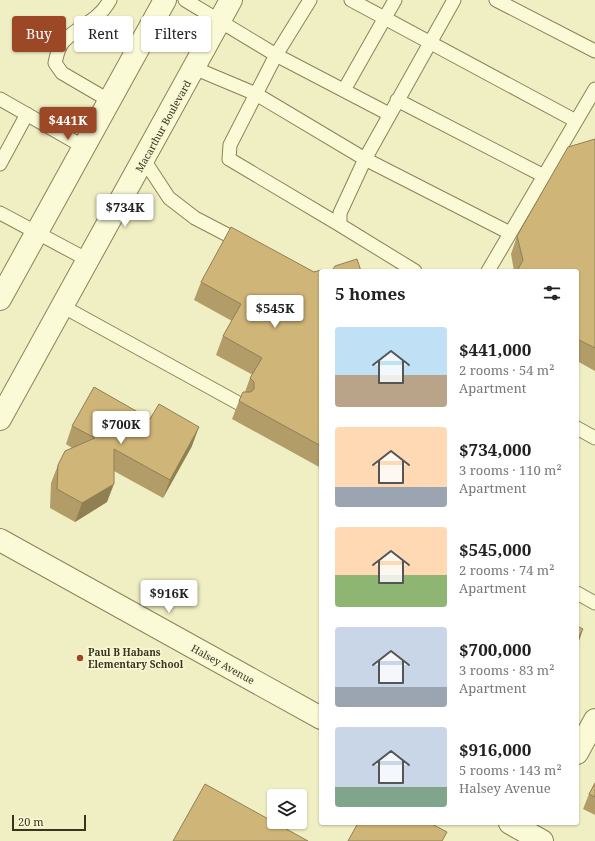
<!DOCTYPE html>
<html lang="en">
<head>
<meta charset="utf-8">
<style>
	:root { --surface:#fff; --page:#f6f6f6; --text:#222; --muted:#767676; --accent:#9c4827 }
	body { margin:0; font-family:"Noto Serif",serif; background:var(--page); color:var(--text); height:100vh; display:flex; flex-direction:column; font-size:15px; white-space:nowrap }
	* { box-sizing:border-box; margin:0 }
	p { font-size:13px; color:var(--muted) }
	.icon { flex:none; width:22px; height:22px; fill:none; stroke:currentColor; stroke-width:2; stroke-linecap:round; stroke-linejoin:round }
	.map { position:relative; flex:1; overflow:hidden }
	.sheet { position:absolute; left:319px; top:269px; width:260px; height:556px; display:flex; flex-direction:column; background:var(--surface); border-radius:4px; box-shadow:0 1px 3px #0004 }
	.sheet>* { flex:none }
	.banner { position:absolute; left:12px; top:16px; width:247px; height:36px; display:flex; gap:8px }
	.controls { position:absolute; left:267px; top:789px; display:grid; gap:8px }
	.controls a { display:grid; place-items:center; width:40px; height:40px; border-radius:4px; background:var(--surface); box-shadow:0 1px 3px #0004; font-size:20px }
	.scale { position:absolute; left:12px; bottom:10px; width:74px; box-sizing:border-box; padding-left:4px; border:2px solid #3a341e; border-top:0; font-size:11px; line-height:14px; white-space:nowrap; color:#3a341e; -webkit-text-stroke:3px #f7f7d3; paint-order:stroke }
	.price { position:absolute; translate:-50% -34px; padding:0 9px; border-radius:4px; background:#fff; color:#222; font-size:13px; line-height:26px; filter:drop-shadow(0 1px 2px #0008) }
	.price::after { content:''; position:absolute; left:50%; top:24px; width:12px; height:9px; margin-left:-6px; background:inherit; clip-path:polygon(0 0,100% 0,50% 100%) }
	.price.selected { background:var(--accent); color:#fff }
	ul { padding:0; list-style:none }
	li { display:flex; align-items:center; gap:12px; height:100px; padding:0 16px }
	li span { display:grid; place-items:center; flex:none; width:112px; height:80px; border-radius:4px; color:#555 }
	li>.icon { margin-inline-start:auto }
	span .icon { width:48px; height:48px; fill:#fffc; stroke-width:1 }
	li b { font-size:17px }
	h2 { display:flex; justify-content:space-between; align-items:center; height:48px; padding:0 16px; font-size:17px }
	.tag { padding:0 14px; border-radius:4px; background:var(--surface); box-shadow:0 1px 3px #0004; font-size:14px; line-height:36px }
	.tag.selected { background:var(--accent); color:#fff }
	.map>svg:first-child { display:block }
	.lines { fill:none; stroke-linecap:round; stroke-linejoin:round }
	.service-casing { stroke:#8b8259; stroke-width:15 }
	.minor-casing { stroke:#8b8259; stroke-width:24 }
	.tertiary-casing { stroke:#8b8259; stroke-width:24 }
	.service { stroke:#fafad7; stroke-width:13 }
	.minor { stroke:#fafad7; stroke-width:22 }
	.tertiary { stroke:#fafad7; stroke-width:22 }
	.wall { fill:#b29c67 }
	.shaded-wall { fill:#917f54 }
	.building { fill:#cfb578; stroke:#917f54 }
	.poi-dot { fill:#9c4827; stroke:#f7f7d3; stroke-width:1.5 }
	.labels { text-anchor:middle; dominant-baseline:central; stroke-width:3.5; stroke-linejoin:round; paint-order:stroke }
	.street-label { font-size:10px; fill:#3a341e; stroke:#f7f7d3 }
	.poi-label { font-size:10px; font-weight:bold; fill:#3a341e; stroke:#f7f7d3; text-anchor:start }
</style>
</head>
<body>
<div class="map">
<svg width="595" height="841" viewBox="0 0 595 841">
	<rect width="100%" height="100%" fill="#f0efc3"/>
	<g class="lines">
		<defs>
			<path id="service" d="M110,0C97,23 80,24 64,41C58,47 57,55 55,63L62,73L110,101
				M185,0L276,55L389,114
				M310,0L276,55L230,145L229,159L340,225
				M351,0L576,121
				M496,0L595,51
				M194,68L256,94L365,159L510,233
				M344,90L395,0
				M0,99L84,147
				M397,100L544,176
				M144,160L169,198L195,218L243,243
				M0,164L27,114
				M0,213L88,260
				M415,271L340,225V213L365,159L454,0
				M488,271L595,89
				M62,306L240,404
				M577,428L595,438
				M577,593L595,603"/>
			<path id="minor" d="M0,540L321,718
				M577,753L595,720
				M510,823L542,841"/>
			<path id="tertiary" d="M0,299L165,0
				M0,419L231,0"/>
		</defs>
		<use href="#service" class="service-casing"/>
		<use href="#minor" class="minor-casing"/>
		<use href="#tertiary" class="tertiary-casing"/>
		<use href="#service" class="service"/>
		<use href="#minor" class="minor"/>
		<use href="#tertiary" class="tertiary"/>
	</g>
	<path class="wall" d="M595,139V371L577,361V271H514L511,254L517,236Z
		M321,271V468L232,419L239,401L245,392L250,378L253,375L216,355L223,336L232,321L194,300L201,282Z
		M72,426L192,446L163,498L114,471L107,502L75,522L50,508L51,483L58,465L72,448L66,444Z
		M595,783V815L583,809L589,794Z"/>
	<path class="shaded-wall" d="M199,427L192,446L163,498L170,480Z
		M114,484L107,502L75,522L82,503Z
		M583,629L579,641L577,644V640Z"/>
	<path class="building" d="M595,139V348L577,339V271H517L523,260L517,236L568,147Z
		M231,227L314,272L321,270L324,271H321V446L239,401L243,392H251L254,389V382L250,378L262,358L223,336L241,304L201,282Z
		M357,259L361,271H332L335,266Z
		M94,387L150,419L159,404L199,427L170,480L114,449V484L82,503L57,489L58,465L65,451L95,438L72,426Z
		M577,626L583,629L577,640Z
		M595,783V797L589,794Z
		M205,784L308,841H173Z
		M358,823H430L447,832L442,841H348Z"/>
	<circle class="poi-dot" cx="80" cy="658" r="4"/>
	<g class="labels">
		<g class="street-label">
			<text transform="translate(163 126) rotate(-61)">Macarthur Boulevard</text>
			<text transform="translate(223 664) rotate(29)">Halsey Avenue</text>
		</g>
		<g class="poi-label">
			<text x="88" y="652">Paul B Habans<tspan x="88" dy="12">Elementary School</tspan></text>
		</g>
	</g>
</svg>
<div class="controls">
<a><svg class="icon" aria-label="layers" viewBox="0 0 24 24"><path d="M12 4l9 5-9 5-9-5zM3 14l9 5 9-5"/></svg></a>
</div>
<div class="scale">20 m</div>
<b class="price selected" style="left:68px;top:141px">$441K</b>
<b class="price" style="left:125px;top:228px">$734K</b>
<b class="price" style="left:275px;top:329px">$545K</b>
<b class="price" style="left:121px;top:445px">$700K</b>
<b class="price" style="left:169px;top:614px">$916K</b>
<div class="banner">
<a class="tag selected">Buy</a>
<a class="tag">Rent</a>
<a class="tag">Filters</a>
</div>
<section class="sheet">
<h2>5 homes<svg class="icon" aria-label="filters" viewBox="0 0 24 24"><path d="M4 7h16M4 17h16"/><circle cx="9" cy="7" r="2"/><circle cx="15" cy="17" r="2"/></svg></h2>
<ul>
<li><span style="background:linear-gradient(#bfe0f5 60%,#b9a48a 0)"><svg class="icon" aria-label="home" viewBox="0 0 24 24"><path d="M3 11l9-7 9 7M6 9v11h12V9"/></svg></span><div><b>$441,000</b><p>2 rooms · 54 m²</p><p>Apartment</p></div></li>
<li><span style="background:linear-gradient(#ffd9b3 75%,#9aa5b1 0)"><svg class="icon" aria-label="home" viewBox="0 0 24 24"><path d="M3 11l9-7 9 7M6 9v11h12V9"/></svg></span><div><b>$734,000</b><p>3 rooms · 110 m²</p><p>Apartment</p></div></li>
<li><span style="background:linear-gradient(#ffd9b3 60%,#8fb573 0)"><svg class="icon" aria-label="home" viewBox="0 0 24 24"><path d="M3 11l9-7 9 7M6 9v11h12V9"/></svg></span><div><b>$545,000</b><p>2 rooms · 74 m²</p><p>Apartment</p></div></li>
<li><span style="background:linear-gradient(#c9d6e8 75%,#9aa5b1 0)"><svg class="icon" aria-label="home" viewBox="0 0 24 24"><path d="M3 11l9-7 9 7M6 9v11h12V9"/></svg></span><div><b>$700,000</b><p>3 rooms · 83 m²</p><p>Apartment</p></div></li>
<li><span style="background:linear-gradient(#c9d6e8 75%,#7fa58c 0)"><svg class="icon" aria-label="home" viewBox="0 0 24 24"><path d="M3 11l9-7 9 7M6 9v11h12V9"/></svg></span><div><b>$916,000</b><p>5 rooms · 143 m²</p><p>Halsey Avenue</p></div></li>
</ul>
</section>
</div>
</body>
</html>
